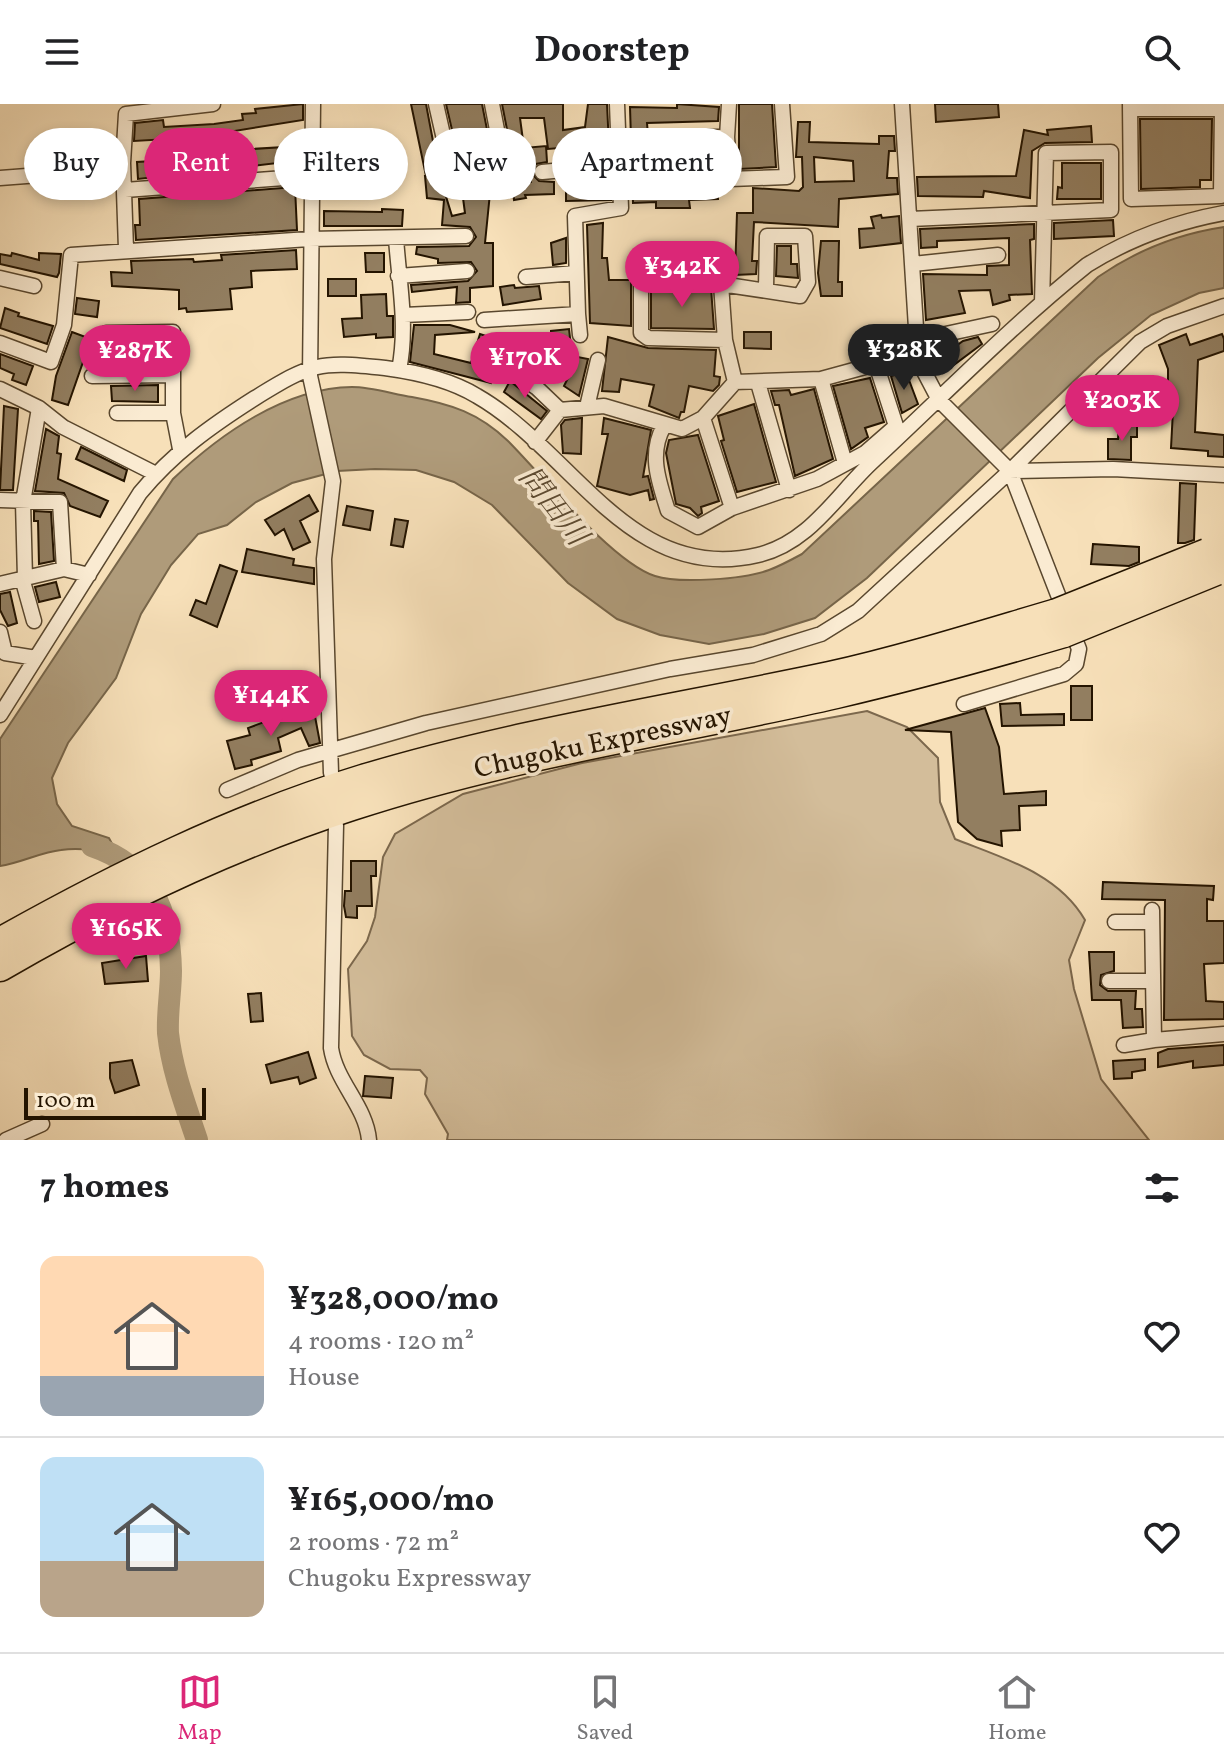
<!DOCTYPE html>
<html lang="en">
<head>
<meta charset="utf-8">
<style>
	:root { --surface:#fff; --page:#f6f6f6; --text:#202124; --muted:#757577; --line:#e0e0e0; --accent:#db2777 }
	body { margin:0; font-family:Vollkorn,"Noto Serif JP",serif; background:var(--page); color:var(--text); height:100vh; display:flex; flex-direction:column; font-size:30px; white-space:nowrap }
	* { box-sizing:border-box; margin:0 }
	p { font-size:26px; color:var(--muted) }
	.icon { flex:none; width:44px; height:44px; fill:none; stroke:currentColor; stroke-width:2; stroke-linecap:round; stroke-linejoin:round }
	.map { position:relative; height:1036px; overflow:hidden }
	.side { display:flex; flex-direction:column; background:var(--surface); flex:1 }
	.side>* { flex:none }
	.hud { position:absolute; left:24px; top:24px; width:800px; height:72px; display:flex; gap:16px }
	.scale { position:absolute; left:24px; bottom:20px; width:182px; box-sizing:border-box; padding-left:8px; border:4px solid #241400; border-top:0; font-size:22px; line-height:28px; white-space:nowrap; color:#241400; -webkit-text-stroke:6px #faebd2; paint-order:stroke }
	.price { position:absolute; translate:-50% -68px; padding:0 18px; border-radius:28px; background:var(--accent); color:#fff; font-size:26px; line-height:52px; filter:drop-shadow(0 2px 4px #0008) }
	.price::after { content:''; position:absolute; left:50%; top:48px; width:24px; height:18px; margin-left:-12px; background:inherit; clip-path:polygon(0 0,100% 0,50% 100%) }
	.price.current { background:#222; color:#fff }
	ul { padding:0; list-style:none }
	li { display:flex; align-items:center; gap:24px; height:200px; padding:0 40px }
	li+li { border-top:2px solid var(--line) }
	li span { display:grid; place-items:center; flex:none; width:224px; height:160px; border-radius:16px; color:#555 }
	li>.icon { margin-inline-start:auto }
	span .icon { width:96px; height:96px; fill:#fffc; stroke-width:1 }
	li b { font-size:34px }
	h2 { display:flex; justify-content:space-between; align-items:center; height:96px; padding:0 40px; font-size:34px }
	.chip { padding:0 28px; border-radius:36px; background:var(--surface); box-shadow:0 4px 12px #0003; font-size:28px; line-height:72px }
	.chip.current { background:var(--accent); color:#fff }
	header { display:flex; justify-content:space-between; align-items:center; height:104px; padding:0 40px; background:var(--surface); font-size:36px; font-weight:700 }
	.menu { display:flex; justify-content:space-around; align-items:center; height:112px; border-top:2px solid var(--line); background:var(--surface); font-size:22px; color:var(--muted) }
	.menu a { display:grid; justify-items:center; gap:4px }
	.menu .current { color:var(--accent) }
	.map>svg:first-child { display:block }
	.green { fill:#d3bd9a; stroke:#7c684d; stroke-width:2 }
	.water { fill:#af9b7a; stroke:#776549; stroke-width:2 }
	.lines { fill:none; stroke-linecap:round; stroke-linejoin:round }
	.river { stroke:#af9b7a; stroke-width:22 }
	.building { fill:#927e60; stroke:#241400; stroke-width:2; fill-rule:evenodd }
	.minor-casing { stroke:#59472e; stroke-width:17 }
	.motorway-casing { stroke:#241400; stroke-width:31 }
	.minor { stroke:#faebd2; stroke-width:14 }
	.motorway { stroke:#f7e0b9; stroke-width:28 }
	.motorway-bridge-casing { stroke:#241400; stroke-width:31; stroke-linecap:butt }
	.motorway-bridge { stroke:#f7e0b9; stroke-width:28 }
	.labels { text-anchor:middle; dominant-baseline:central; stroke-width:7; stroke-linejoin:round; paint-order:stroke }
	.street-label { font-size:28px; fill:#241400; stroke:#faebd2 }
	.water-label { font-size:30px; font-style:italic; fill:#5c4a31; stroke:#faebd2 }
</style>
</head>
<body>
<header><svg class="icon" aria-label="menu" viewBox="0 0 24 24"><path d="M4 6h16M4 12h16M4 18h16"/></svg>Doorstep<svg class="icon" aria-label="search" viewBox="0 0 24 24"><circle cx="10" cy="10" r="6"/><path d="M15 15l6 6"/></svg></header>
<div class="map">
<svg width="1224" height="1036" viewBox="0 0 1224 1036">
	<rect width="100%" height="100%" fill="#f7e0b9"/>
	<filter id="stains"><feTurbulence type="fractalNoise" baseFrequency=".0025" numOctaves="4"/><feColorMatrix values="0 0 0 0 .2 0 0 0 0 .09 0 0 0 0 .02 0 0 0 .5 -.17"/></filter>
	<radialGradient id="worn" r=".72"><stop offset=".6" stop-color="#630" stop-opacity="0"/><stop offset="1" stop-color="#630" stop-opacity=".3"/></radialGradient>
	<path class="green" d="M867,607L907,623L938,654L940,698L955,735C1003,754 1058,769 1085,816L1069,856L1074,885L1101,975L1149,1036H447L448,1030L425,990L427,974L420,966L390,965L364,951L352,932L348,865L367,837L375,813L383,753L395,730L463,690L582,659Z"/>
	<path class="water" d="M1224,123V184L1199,189L1151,211L1098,254L867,474L815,514L764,530L709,540L660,531L617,515L568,479L492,401L454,378L416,366L375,365L337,367L292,379L256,398L227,421L198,430L171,461L141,510L116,574L68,639L52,674L57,700L72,722L109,734L118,751C100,747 81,743 61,746C41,748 21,759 0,762V635L173,375C220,330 285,284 352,283C371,283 393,290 412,293C451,300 479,309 508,337C542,371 612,458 655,472C679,480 745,475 769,466C780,462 791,456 802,450L1098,173C1137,146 1177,130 1224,123Z"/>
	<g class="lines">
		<path class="river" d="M92,742C151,762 170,806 171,867C171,887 167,908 168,929C172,966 185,1000 197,1036"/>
	</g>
	<path class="building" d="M303,0V16L234,27L236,46L300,42L302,62L278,64L277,59L138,75L137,58L170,56L168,35L134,37L135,19L163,16L164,23L214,20L243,16L242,10L256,9L255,5Z
		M411,0H426L439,69L426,72Z
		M446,0H482L493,56H459Z
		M502,0H563V26L585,23L588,0H607L609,42L584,44V48L572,50L571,43L548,45L544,14H520L524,44L546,42L547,58L536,60L532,70L539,77L554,78V90L525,91L526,94L514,96L512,81L531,78L530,54L513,56Z
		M677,0L719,3L718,17L647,19L649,43H718L719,57L650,58L651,81L710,79V82H718V95L689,96L690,104H656V98L633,99L630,3L677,4Z
		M739,0H772L776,63L739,65Z
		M935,0H998L999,13L936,18Z
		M1140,15H1212L1211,76H1200V83L1141,85Z
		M798,18H810L809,38L879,40V32H894L895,47H889L887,74H897L898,90L839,95L838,123L754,118L752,157H757L756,170L735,171L737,109H753V84L799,87L803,83L802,53H796ZM814,53L853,57L854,77L815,78Z
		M1091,22L1092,38L1045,39L1032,47L1030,94L984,87L983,93L918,92L917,73L1016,72L1024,26L1048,31L1047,26Z
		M1062,59H1101V95H1057L1058,83L1062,84Z
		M425,72L440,73L452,112L465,109L461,79H491L485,139H493V182L470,184V198L456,199L457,183L412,188L411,181L468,177L477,167L471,158L438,159V155L416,150L417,143L469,142L476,133L470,123L442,121L444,96L427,94Z
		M610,72L611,96L566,97V81H587V74Z
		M295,83L297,126L136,136L135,121H140L139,95Z
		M382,105L403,106L402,122H324V107L382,108Z
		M881,111L882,114L899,112L901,139L860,144L859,125L874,124L871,113Z
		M1113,116L1114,132L1054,135V119Z
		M603,119L602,154H607L609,176H631V222L590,219L587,121Z
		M1034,120V135L1030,136L1032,190L1009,191L1010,196L993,201L990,186L959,187L965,209L926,216L923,170L987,171V162L1009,161V134L937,137V143L921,144L920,125Z
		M566,134V159L553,161L551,139Z
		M821,137H839L838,178H842V192H821L818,169Z
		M777,142H791V160H797L798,174L776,172Z
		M296,146L297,165L251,167L252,183L230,185L232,205L187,208L186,204L179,205V186L112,182L111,168L132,169L131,157L193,155L194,158L222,156L221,151Z
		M12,149L39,156V149L61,150L59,169L57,173L0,160V150L11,152Z
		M365,149H384V168H366Z
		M328,175H356V192H328Z
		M514,181L515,184L539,182L541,195L503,201L500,183Z
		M711,184L714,225L651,224V186Z
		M386,190L387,212H393V233L376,234V230L344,233L342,215L362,214L361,191Z
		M77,194L99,197L97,213L75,210Z
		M5,204L19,209L18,212L53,222L47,240L0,224Z
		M414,221H450L475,228L435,231L434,250L471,259L480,230L495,235L486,264L494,266L491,279L410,258Z
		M569,225L572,252L588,255L579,292L564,282L568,274L531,264L529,267L515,257L520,247L549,260L552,248L551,227Z
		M72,228L91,235L68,301L52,296L56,272Z
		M744,228H771V245L744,244Z
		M1186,230L1190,241L1222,230L1224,235V247L1198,256L1195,328L1224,331V353L1208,352V347L1171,344L1173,306H1168V265L1159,241Z
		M608,233L648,244L716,246L714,272L720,273L719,281L713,287L689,282L684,308H681L679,314L649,302L654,281L621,275L619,288L602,287Z
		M978,233L982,240L943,269L931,253L946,242L949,247L963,237Z
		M140,242L141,254L100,259L99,246Z
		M0,250L33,262L26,281L12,276L14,270L0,264Z
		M906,268L918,300L902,309L891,272Z
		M870,274L884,318L865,324L868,333L851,345L833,282Z
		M510,277L547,307L541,315L504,288Z
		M158,281V298L112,297L111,282Z
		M814,285L833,355L795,372L779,301H775L771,287L789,286L791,291Z
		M754,300L776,378L737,388L721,337L724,336L718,312Z
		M4,302L18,305L13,386H0Z
		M582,314L581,350L563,349L561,321L565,316Z
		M604,314L651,326L643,373L648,372L654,395L650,396L648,386L630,391L597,382L608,330H602Z
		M1119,320L1137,321V333H1131V356L1108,355V335H1118Z
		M46,325L59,332L57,349L61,350L58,375L108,397L100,413L70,402L64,389L35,387Z
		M698,331L719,397L701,403L702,409L698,412L690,404L676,400L666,349L669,336Z
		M81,343L127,366L124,377L76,355Z
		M1180,379L1196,380L1194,436L1185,439H1178Z
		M309,391L318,407L300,417L310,438L293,446L284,425L275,431L265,416Z
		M347,402L373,407L370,426L343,421Z
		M34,407L51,408L54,457L39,460L38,417H34Z
		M395,415L408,417L403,443L391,441Z
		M1093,440L1139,443V458L1129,462L1091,460Z
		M247,445L294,455L293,461L314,464V480L242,468Z
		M220,461L237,467L217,523L190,511L196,496L206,500Z
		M56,478L60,493L39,498L35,483Z
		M10,488L17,519L8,522L0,506V490Z
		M1071,582H1092V616H1071Z
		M1020,599L1021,611L1064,610V621L1002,622L1000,600Z
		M985,604L999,643L1004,690L1046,687V701L1019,702L1020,726L1001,727L1002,742L977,735L958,718L951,628L905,626Z
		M314,607L320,639L309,642L301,624L278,634L281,647L251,656L252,661L235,665L227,637L250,631L248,624L289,609L291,614Z
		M351,757H376V772H371L372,802H357V814L346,813L344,802L345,787H351Z
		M1103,778L1214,782L1213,796L1207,795V817H1224V859L1204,860L1206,897L1224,898V915L1164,916L1165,796L1102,795Z
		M1089,848H1114V867L1101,871L1100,881L1108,887H1136L1135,905H1142L1143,923L1123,924L1121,896H1092Z
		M146,852L148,877L105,880L102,859Z
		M261,889L263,917L251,918L248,890Z
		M1224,941V961L1193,964V957L1158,963V949L1168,945Z
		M308,948L316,974L300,980L298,973L271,979L266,961Z
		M1145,955V966L1132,968V974L1114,975L1113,957Z
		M132,956L139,981L115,989L110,974V959Z
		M365,972L393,974L391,994L363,992Z"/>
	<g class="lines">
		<defs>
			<path id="minor" d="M313,0L310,272L333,377L324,455L331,669
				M436,0L451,66L497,69L504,62L492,0
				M729,0L727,33L730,75L787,73L782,0
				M902,0L918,256L939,296L1010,367L1113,365L1224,371
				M1130,0L1131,95L1221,92L1222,0
				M1130,5H1224
				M663,33H727
				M123,59L126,145
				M542,68L619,61
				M676,70L728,69
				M0,74L105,66L123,59L126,10L213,0
				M125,86L311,72
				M910,115L1111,106V48L1046,49L1042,199
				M396,134C399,179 408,222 399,266
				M913,160L998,151
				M398,172L467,167
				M526,173L576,169
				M0,174L34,182
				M721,180L714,173L641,176V229L648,234L725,236
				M578,210L580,231
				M404,211L468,208
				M484,216L578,210L575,112L621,104L617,0
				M106,229L173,228V309L180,345
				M918,236L992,220
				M0,239L51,258L64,221L71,151L309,135L466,132
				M509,265L537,284L560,306L604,302L682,325L703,314L735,278L821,275L876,260L918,256
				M92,272L172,271
				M821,275L845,359
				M735,278L725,236L721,180L800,192L808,178L805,132H767L766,184
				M758,279L789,386
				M0,285L39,304L63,323L156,370
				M587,303L598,256
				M117,309H173
				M703,314L732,404
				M664,322C648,350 659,378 668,407L698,423L732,404L817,375L865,349L896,322L876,260
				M535,338L560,306
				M0,396L60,398L64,465
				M22,474L34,517
				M25,474L23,398L39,304
				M0,480L64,465L89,471
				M0,528L5,549L36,554
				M964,600L1064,570L1076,560L1079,545L1010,367
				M0,611L140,389C173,349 211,322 255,294C312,259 318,257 385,264C415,268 451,276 477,292C573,347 630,481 758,451C810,439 837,390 873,357C944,291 1012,221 1087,161C1129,135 1175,118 1224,109
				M227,686L298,656L426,619L670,565L753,551L821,530L858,507L1010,367L1140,238L1167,222L1224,202
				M336,721L331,944C336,978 366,1002 369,1036
				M1152,806L1154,936L1224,930
				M1115,818H1152
				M1109,877H1153
				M1124,941L1154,936
				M6,1036L42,1020"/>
			<path id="motorway" d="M0,838C116,773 235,714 363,675C516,629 674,605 830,572C906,555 982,531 1057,509
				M0,863C112,798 228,742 352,702C510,650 675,627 836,590C913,572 989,551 1064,529"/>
		</defs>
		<use href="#minor" class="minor-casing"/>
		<use href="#motorway" class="motorway-casing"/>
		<use href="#minor" class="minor"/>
		<use href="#motorway" class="motorway"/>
		<defs>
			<path id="motorway-bridge" d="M1057,509L1207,449
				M1064,529L1216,467"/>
		</defs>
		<use href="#motorway-bridge" class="motorway-bridge-casing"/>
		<use href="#motorway-bridge" class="motorway-bridge"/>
	</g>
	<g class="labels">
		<g class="street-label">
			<text transform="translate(603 639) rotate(-12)">Chugoku Expressway</text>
		</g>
		<g class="water-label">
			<text transform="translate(552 403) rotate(52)">問田川</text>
		</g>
	</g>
	<rect width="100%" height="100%" filter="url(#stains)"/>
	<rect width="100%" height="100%" fill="url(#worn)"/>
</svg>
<div class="scale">100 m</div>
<b class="price" style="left:682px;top:205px">¥342K</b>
<b class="price current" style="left:904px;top:288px">¥328K</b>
<b class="price" style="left:135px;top:289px">¥287K</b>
<b class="price" style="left:525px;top:296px">¥170K</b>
<b class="price" style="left:1122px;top:339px">¥203K</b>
<b class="price" style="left:271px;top:634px">¥144K</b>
<b class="price" style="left:126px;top:867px">¥165K</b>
<div class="hud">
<a class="chip">Buy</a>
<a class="chip current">Rent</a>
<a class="chip">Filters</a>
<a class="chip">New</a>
<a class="chip">Apartment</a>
</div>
</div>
<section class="side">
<h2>7 homes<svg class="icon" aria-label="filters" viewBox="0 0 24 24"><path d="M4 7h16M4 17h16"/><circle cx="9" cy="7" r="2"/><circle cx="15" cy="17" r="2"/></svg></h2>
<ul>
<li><span style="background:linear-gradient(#ffd9b3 75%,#9aa5b1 0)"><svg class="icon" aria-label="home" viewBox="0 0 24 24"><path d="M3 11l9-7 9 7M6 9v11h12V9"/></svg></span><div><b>¥328,000/mo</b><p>4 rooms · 120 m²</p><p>House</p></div><svg class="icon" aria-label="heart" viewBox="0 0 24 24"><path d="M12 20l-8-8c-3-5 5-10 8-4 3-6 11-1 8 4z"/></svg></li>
<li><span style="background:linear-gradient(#bfe0f5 65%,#b9a48a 0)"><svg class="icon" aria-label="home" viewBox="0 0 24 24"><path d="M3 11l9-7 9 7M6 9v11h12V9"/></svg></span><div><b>¥165,000/mo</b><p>2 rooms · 72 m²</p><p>Chugoku Expressway</p></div><svg class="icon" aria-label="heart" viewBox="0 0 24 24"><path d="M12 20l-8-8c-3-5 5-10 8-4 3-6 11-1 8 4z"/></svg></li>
</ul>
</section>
<nav class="menu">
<a class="current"><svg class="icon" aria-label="map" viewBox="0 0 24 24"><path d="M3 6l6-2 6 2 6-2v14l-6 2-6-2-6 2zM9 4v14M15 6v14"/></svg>Map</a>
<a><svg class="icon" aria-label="saved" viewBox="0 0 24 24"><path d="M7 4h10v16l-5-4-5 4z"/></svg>Saved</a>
<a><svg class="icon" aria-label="home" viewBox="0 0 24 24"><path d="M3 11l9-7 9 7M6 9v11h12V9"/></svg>Home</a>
</nav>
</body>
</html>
